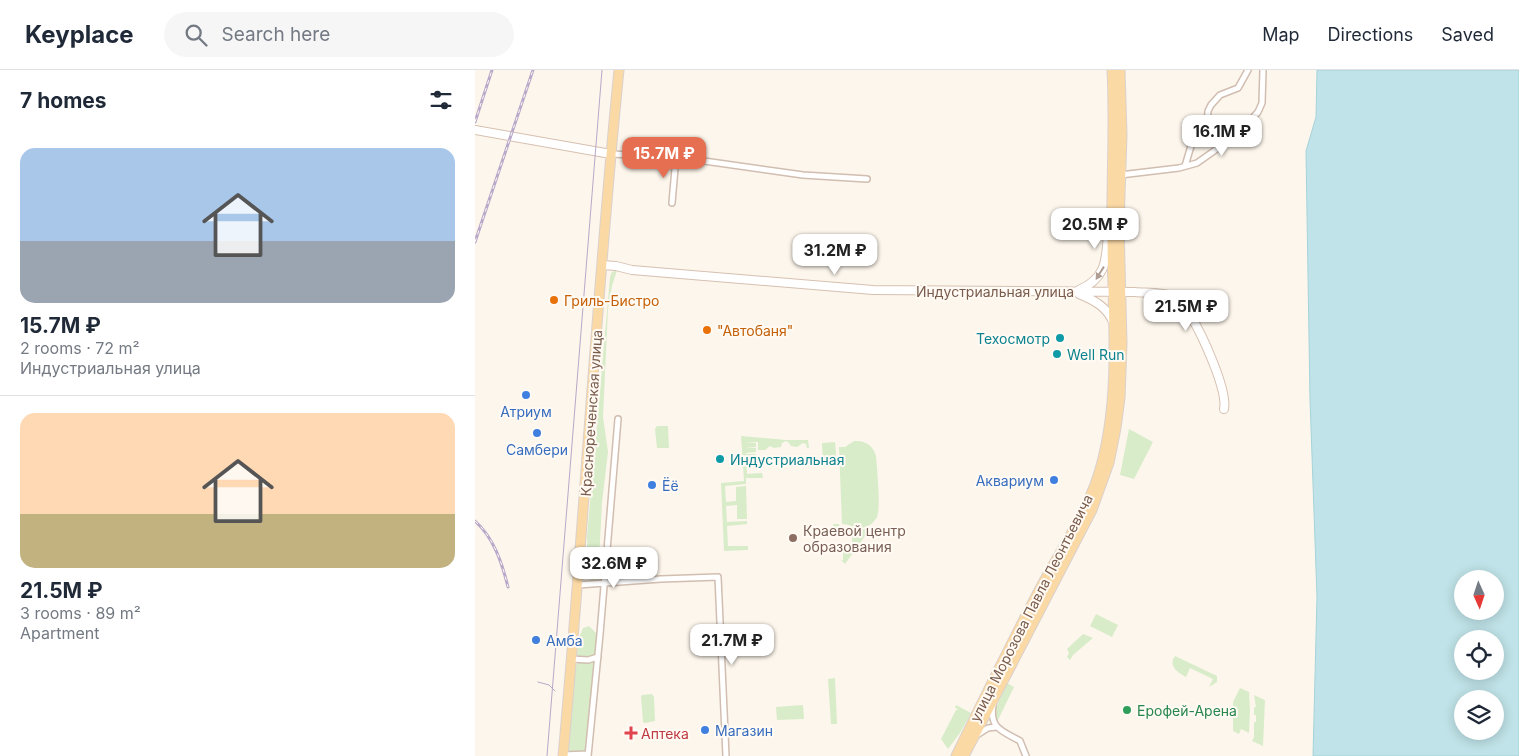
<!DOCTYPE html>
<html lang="en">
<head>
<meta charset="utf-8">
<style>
	:root { --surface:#fff; --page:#f6f6f7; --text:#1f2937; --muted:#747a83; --line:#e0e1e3; --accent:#e76f51 }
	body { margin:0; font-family:Inter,sans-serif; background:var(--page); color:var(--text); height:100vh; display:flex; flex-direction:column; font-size:19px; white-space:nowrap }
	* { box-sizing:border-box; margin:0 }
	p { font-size:16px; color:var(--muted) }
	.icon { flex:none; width:28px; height:28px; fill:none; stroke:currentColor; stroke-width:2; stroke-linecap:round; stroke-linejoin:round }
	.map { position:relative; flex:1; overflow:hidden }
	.sheet { display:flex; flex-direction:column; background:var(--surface); width:475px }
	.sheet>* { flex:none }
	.needle { width:32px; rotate:177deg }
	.buttons { position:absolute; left:979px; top:500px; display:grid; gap:10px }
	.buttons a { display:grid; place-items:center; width:50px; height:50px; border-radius:50%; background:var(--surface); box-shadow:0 2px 12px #0003; font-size:25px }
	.price { position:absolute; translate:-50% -42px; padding:0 11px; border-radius:10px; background:#fff; color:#222; font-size:16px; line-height:32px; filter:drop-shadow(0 1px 2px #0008) }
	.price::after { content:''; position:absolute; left:50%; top:30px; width:15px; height:11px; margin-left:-8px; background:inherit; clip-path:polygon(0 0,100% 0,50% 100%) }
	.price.current { background:var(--accent); color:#fff }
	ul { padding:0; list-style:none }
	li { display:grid; align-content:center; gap:10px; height:265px; padding:0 20px }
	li+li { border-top:1px solid var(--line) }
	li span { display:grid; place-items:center; height:155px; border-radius:15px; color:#555 }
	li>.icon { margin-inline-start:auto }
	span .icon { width:90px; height:90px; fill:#fffc; stroke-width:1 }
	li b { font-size:21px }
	h2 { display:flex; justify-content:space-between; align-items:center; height:60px; padding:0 20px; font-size:21px }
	header { display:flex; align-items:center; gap:30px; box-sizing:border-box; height:70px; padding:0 25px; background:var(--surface); border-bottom:1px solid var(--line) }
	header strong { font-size:24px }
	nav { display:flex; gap:28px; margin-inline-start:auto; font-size:18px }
	.search { width:350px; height:45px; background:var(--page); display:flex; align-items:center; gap:12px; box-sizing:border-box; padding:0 18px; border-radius:28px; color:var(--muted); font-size:19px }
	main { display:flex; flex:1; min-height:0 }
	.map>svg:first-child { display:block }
	.green { fill:#d8ecc9 }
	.water { fill:#bfe3e8; stroke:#a5d3da; fill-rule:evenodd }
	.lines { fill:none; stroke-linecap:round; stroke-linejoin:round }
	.street-casing { stroke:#d1beb0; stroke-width:8 }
	.secondary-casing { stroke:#d6c0b0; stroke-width:10 }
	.primary-casing { stroke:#dad1cd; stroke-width:11 }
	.street { stroke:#fff; stroke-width:5 }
	.secondary { stroke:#fff; stroke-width:8 }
	.primary { stroke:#fbd9a5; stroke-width:9 }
	.tram { stroke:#b9a8c9; stroke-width:1 }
	.rail-casing { stroke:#b9a8c9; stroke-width:3 }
	.rail { stroke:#fffaf3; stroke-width:1; stroke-dasharray:4; stroke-linecap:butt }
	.oneway { fill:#af9d94 }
	.food-dot { fill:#e8710a; stroke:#fffaf3; stroke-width:2 }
	.culture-dot { fill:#0f9aa8; stroke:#fffaf3; stroke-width:2 }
	.shop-dot { fill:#3f7fe0; stroke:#fffaf3; stroke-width:2 }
	.education-dot { fill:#8d6e63; stroke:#fffaf3; stroke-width:2 }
	.leisure-dot { fill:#2e9e5b; stroke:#fffaf3; stroke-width:2 }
	.health-dot { fill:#e0444e; stroke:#fffaf3; stroke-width:2 }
	.labels { text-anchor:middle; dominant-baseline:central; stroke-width:4; stroke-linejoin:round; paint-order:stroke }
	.street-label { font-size:14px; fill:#7a5c4d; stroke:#fffaf3 }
	.food-label { font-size:14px; fill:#c56008; stroke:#fffaf3; text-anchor:start }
	.culture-label { font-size:14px; fill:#0d838f; stroke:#fffaf3; text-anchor:start }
	.shop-label { font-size:14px; fill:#366cbe; stroke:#fffaf3; text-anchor:start }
	.education-label { font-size:14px; fill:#785e54; stroke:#fffaf3; text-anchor:start }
	.leisure-label { font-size:14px; fill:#27864d; stroke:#fffaf3; text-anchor:start }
	.health-label { font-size:14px; fill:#be3a42; stroke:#fffaf3; text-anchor:start }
</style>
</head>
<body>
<header>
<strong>Keyplace</strong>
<div class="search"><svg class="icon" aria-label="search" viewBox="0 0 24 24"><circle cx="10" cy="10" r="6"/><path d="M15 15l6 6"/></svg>Search here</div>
<nav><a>Map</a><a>Directions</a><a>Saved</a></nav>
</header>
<main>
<section class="sheet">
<h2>7 homes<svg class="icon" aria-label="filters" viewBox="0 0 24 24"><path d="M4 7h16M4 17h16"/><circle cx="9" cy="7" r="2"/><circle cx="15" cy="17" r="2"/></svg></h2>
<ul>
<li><span style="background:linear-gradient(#a9c7e8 60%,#9aa5b1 0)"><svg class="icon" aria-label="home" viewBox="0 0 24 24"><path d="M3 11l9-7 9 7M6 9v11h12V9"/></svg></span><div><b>15.7M ₽</b><p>2 rooms · 72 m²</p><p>Индустриальная улица</p></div></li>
<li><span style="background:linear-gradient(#ffd9b3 65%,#c2b280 0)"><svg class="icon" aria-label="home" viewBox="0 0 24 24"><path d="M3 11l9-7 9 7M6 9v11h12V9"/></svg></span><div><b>21.5M ₽</b><p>3 rooms · 89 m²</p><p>Apartment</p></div></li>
</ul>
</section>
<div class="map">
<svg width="1044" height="686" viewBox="0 0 1044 686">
	<rect width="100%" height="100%" fill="#fdf6ec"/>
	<path class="green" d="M142,200L137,216L133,239L128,347L133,382L127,433L123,509L120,512L113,509C110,495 113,480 112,466L135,207L137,202Z
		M182,356H193L194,378H182L180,359Z
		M654,359L678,372L659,409L645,405Z
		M266,366L311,370H333L334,378H332L331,374L328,373L322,377L316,376L314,373L311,371L307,373L306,377L299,378L295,376L290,380H283V372L270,373H281V377L270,378H281V382L271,383V384H281V386L271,387L272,404L287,403L288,408H271V414L250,416L251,432L261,431V417L271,416L272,449H262V435L251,436L252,452L272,451V454L252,456L253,476H273V480L249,481L246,413L269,411Z
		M379,371C390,370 398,375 401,386C402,399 406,436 402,447C400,451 395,456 390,457C382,460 375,454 367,454L364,377H370Z
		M360,372L362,396L348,397L347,373Z
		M358,454H364L365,460L395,459L370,494L366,490H368V482L377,481V465H360Z
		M621,544L643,555L637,567L615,556Z
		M114,556L122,564L121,585L119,587H104L102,585L105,565L108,558Z
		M608,564L618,568L598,585L595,590L592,587L594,583L592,579Z
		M700,586L742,606V612L734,617L738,609L715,598L711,607C702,602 693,596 700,586Z
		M120,591L113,679L111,681L93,682L101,595L104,592Z
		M360,608L362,654H356L353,609Z
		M532,613L539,617L522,652L519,642Z
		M765,618L774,622L775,640L774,663L766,659L764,664L758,661V632Z
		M177,624L179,627L180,651L170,653L168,652L166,627L167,625Z
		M779,625L790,630L788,676L777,671L779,667V652H781V645H779V637H781Z
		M328,635L329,649L302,650L301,637Z
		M481,635L496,643L485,663L473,679L466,669L481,640H483L480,637Z"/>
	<path class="water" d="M842,0H1044V686H838L842,527L835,329L831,81L841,47ZM988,509H1020V541H988ZM988,569H1020V601H988ZM988,629H1020V661H988Z"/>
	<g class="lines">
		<defs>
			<path id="street" d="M136,84L201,87L328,105L392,109
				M710,96L716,76L729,61L732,55L733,41L736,35L745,25L763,18L773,0
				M645,105L704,98L722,93L739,81L774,52L783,42L787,33L788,0
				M197,133L201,87
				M103,515L186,509L243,507L251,686
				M97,589L113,590L123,587
				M518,635C514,659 528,661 545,671L551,686
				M502,665L513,658L521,657
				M88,685L113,684
				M113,686L125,564L143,349"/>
			<path id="secondary" d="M0,60L136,84
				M127,195L141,196L157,200L398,220L660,222C669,223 688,222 695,226C702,230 710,239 715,245C726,262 753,320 749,339
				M604,220C636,206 630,184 634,154
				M604,224C619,230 632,237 638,252"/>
			<path id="primary" d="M88,686C109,458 121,228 144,0
				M481,686C511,625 540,564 573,504C593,468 617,433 627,392C646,321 637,240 637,166C636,111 640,56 637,0
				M489,686L617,440L634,393L641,358L645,328L647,273L644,155L647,65L645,0"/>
		</defs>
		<use href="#street" class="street-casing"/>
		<use href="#secondary" class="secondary-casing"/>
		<use href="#primary" class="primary-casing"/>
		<use href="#street" class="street"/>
		<use href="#secondary" class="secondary"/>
		<use href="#primary" class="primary"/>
		<path class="tram" d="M63,612L74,615L80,621
			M72,686L127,0"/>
		<defs>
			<path id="rail" d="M0,52L17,0
				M0,172L58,0
				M0,451C19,468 27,493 33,517"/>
		</defs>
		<use href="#rail" class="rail-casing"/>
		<use href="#rail" class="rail"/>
	</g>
	<defs><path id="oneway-solid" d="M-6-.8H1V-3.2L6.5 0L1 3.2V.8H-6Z" transform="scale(1.25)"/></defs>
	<use class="oneway" href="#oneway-solid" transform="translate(625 203) rotate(122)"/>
	<g class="food-dot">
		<circle cx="79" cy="230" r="5"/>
		<circle cx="232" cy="260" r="5"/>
	</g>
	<g class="culture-dot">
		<circle cx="585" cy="268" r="5"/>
		<circle cx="582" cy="284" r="5"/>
		<circle cx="245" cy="389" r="5"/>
	</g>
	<g class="shop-dot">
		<circle cx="51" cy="325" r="5"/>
		<circle cx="62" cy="363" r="5"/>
		<circle cx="579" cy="410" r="5"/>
		<circle cx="177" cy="415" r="5"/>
		<circle cx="61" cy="570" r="5"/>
		<circle cx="230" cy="660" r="5"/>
	</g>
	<circle class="education-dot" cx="318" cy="468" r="5"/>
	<circle class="leisure-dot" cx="652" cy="640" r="5"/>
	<path class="health-dot" d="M153.5 655.5h5v5h5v5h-5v5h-5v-5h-5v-5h5z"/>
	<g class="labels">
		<g class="street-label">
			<text x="520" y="221">Индустриальная улица</text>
			<text transform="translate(116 343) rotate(-86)">Краснореченская улица</text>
			<text transform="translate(556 538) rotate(-63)">улица Морозова Павла Леонтьевича</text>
		</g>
		<g class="food-label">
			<text x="89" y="230">Гриль-Бистро</text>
			<text x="242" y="260">"Автобаня"</text>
		</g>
		<g class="culture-label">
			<text x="575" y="268" text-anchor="end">Техосмотр</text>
			<text x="592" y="284">Well Run</text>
			<text x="255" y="389">Индустриальная</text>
		</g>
		<g class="shop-label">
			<text x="51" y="341" text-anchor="middle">Атриум</text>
			<text x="62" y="379" text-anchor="middle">Самбери</text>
			<text x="569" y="410" text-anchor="end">Аквариум</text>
			<text x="187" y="415">Ёё</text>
			<text x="71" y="570">Амба</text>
			<text x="240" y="660">Магазин</text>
		</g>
		<g class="education-label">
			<text x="328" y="460">Краевой центр<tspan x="328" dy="16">образования</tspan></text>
		</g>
		<g class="leisure-label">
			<text x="662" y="640">Ерофей-Арена</text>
		</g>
		<g class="health-label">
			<text x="166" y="663">Аптека</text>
		</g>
	</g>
</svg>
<div class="buttons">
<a><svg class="needle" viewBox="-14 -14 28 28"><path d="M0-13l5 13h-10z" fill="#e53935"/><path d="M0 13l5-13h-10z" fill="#747a83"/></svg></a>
<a><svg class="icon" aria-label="locate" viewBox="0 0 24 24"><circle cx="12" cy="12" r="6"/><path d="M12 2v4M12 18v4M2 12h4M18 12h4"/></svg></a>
<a><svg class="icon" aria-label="layers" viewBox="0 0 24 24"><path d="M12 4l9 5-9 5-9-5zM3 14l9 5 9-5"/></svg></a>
</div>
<b class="price" style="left:747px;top:87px">16.1M ₽</b>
<b class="price current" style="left:189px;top:109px">15.7M ₽</b>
<b class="price" style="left:620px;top:180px">20.5M ₽</b>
<b class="price" style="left:360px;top:206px">31.2M ₽</b>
<b class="price" style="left:711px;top:262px">21.5M ₽</b>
<b class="price" style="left:139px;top:519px">32.6M ₽</b>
<b class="price" style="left:257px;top:596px">21.7M ₽</b>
</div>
</main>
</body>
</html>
